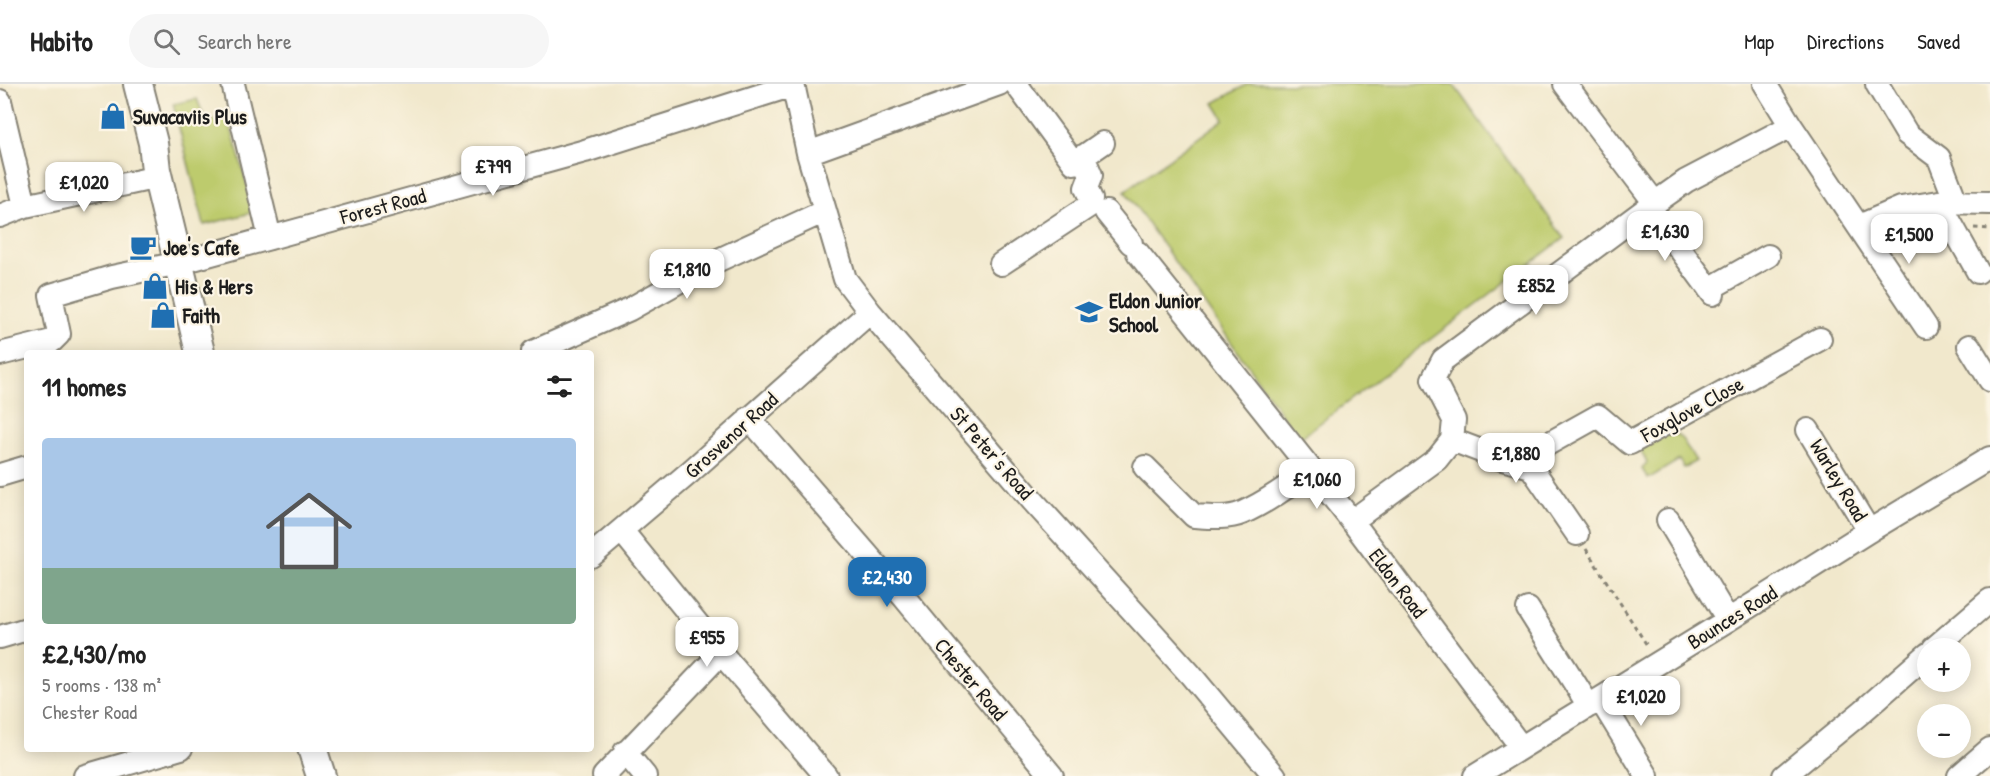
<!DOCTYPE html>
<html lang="en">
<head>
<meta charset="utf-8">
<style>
	:root { --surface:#fff; --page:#f6f6f6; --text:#222; --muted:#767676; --line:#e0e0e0; --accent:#1f6fb2 }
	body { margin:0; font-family:"Patrick Hand",sans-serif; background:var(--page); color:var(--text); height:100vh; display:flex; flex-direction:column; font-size:22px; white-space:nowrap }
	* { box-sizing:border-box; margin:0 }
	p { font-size:20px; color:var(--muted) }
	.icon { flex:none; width:33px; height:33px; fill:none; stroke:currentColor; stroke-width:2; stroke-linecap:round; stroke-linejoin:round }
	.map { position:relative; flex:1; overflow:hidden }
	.panel { position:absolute; left:24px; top:266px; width:570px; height:402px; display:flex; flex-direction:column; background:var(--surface); border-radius:6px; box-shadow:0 3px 15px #0003 }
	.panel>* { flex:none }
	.buttons { position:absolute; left:1917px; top:554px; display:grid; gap:12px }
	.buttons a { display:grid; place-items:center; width:54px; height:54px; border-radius:50%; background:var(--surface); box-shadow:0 3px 15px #0003; font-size:30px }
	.price { position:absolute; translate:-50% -51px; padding:0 14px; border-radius:12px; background:#fff; color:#222; font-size:20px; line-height:39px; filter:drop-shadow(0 2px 3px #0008) }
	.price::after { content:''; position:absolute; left:50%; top:36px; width:18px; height:14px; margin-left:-9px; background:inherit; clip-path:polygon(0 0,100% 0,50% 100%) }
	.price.current { background:var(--accent); color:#fff }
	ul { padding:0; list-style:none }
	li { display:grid; align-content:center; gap:12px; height:318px; padding:0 18px }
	li span { display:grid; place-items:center; height:186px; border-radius:6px; color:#555 }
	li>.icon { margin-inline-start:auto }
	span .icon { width:108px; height:108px; fill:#fffc; stroke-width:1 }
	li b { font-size:26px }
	h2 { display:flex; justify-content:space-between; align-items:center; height:72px; padding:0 18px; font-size:26px }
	header { display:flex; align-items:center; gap:36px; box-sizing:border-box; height:84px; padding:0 30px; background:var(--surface); border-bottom:2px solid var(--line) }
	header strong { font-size:28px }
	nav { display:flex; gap:33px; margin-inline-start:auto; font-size:21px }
	.search { width:420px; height:54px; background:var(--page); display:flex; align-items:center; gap:15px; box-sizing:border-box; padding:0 21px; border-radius:33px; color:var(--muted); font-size:22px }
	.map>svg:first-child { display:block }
	.green { fill:#bdcb6d; stroke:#6c7444; stroke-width:1.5 }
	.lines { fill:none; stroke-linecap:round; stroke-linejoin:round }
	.minor-casing { stroke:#868274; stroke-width:26 }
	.major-casing { stroke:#868274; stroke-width:32 }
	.path { stroke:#868274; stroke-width:3; stroke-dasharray:4.5 4.5; stroke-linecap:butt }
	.minor { stroke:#fff; stroke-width:22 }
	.major { stroke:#fff; stroke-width:28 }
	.labels { text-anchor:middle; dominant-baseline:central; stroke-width:4.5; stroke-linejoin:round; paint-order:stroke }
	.poi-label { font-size:21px; font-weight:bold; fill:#1c1c1c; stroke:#fcf5e5; text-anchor:start }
	.street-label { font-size:21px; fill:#1c1c1c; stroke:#fcf5e5 }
</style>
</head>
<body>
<header>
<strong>Habito</strong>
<div class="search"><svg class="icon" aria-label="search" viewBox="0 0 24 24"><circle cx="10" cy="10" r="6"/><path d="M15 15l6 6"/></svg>Search here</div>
<nav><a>Map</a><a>Directions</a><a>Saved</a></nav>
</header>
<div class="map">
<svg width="1990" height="692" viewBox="0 0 1990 692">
	<rect width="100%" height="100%" fill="#fcf5e5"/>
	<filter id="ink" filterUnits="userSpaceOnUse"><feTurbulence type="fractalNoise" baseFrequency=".0167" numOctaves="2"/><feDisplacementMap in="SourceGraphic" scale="12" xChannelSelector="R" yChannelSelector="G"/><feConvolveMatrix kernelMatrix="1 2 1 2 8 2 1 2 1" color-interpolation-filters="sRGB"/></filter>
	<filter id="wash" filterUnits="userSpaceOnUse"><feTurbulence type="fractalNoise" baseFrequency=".008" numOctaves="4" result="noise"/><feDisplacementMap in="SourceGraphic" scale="24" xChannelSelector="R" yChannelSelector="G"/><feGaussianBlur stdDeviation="1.35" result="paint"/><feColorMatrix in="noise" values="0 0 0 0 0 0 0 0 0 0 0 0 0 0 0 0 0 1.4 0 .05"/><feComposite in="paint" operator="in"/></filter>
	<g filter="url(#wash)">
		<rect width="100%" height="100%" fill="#f1e8cc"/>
		<path class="green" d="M1248,0H1453L1564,154L1299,355L1125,107L1224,35L1214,19Z
			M197,15L206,38L228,33L255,128L204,141L173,20Z
			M1667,343L1682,355L1696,377L1684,384L1679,376L1648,395L1642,385L1647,378L1641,367L1640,362Z"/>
	</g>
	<g filter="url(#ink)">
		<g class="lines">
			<defs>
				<path id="minor" d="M233,0L270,154
					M793,0L808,69L845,195L870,228L1033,417L1190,590L1275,692
					M1016,0L1074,79L1103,59
					M1565,0L1655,119
					M1765,0L1791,42L1926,243
					M1877,0L1907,50L1939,74L1956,118
					M0,17L25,122
					M808,69L999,0
					M1939,118L1978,188
					M1649,123L1713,210
					M1106,128L1131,159
					M0,132L25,122L158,93
					M1859,142L1901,124L1939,118L1990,119
					M1138,169L1352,437L1521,663
					M1001,180L1089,122L1091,115L1086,104L1091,91L1083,72
					M1709,205L1768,172
					M1969,262L1990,296
					M533,268L630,225L712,179L825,127
					M0,270L52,257L59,250L51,211L112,193L179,179L585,67L793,1
					M749,334L903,512L1052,692
					M1808,346L1869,447
					M1452,356L1502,375L1531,383L1577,450
					M1502,375L1546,361L1598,332L1630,359L1820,255
					M1145,383L1194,432C1209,433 1228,435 1242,429C1263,420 1293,400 1310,385
					M0,391L27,383
					M1668,436L1728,536
					M1352,437L1437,375L1452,356L1454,336L1433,295L1443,276L1649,123L1686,97L1791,42
					M622,447L721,569L826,692
					M591,472L690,388L870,228
					M1528,525L1589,622
					M0,553L27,545
					M1934,564L1990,516
					M1600,615L1647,692
					M625,668L645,692
					M85,692L181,664
					M604,692L721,569
					M1475,692L1728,536L1869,447L1990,374
					M1784,692L1863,627L1928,570
					M1959,692L1990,665"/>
				<path id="major" d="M138,0L153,59L156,86L200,268
					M312,664L321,692"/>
			</defs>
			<use href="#minor" class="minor-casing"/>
			<use href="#major" class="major-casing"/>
			<path class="path" d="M1974,144L1990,145
				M1586,465L1648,563"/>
			<use href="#minor" class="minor"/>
			<use href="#major" class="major"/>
		</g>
	</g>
	<defs>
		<symbol id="shop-bare" viewBox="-9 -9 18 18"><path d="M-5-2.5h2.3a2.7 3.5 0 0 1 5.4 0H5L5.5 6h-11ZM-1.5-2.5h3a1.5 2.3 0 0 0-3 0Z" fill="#1f6fb2" stroke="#fcf5e5" stroke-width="2.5" paint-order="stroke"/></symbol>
		<symbol id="cafe-bare" viewBox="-9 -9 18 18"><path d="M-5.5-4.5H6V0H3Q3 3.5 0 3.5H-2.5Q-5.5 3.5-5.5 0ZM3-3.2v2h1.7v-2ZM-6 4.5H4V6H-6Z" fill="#1f6fb2" stroke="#fcf5e5" stroke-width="2.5" paint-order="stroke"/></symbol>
		<symbol id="school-bare" viewBox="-9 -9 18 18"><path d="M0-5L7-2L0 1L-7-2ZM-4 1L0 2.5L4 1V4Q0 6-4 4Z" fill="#1f6fb2" stroke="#fcf5e5" stroke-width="2.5" paint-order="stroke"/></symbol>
	</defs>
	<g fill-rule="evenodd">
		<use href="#shop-bare" x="94" y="13" width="38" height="38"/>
		<use href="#cafe-bare" x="124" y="144" width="38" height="38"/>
		<use href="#shop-bare" x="136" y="183" width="38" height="38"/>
		<use href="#school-bare" x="1070" y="209" width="38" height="38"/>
		<use href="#shop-bare" x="144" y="212" width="38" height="38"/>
	</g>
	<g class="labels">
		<g class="poi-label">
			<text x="133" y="32">Suvacaviis Plus</text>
			<text x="163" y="163">Joe's Cafe</text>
			<text x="175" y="202">His &amp; Hers</text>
			<text x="1109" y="216">Eldon Junior<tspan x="1109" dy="24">School</tspan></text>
			<text x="183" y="231">Faith</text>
		</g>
		<g class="street-label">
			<text transform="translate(383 122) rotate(-15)">Forest Road</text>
			<text transform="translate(1692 325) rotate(-29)">Foxglove Close</text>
			<text transform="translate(731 351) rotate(-42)">Grosvenor Road</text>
			<text transform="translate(992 369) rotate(49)">St Peter's Road</text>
			<text transform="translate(1839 396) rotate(59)">Warley Road</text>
			<text transform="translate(1398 499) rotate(53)">Eldon Road</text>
			<text transform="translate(1732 533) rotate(-32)">Bounces Road</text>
			<text transform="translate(971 595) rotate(50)">Chester Road</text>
		</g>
	</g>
</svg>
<div class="buttons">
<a>+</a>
<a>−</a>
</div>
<b class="price" style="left:493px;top:113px">£799</b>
<b class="price" style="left:84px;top:129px">£1,020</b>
<b class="price" style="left:1665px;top:178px">£1,630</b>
<b class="price" style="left:1909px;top:181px">£1,500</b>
<b class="price" style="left:687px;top:216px">£1,810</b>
<b class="price" style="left:1536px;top:232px">£852</b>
<b class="price" style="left:1516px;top:400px">£1,880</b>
<b class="price" style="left:1317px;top:426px">£1,060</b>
<b class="price current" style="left:887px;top:524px">£2,430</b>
<b class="price" style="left:707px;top:584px">£955</b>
<b class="price" style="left:1641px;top:643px">£1,020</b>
<section class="panel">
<h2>11 homes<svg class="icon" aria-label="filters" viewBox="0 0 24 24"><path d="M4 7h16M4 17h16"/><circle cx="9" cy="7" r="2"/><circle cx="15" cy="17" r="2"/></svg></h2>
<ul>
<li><span style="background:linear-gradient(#a9c7e8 70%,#7fa58c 0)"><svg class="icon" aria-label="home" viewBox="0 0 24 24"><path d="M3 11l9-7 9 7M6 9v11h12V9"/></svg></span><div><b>£2,430/mo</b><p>5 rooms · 138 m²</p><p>Chester Road</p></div></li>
</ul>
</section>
</div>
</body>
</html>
